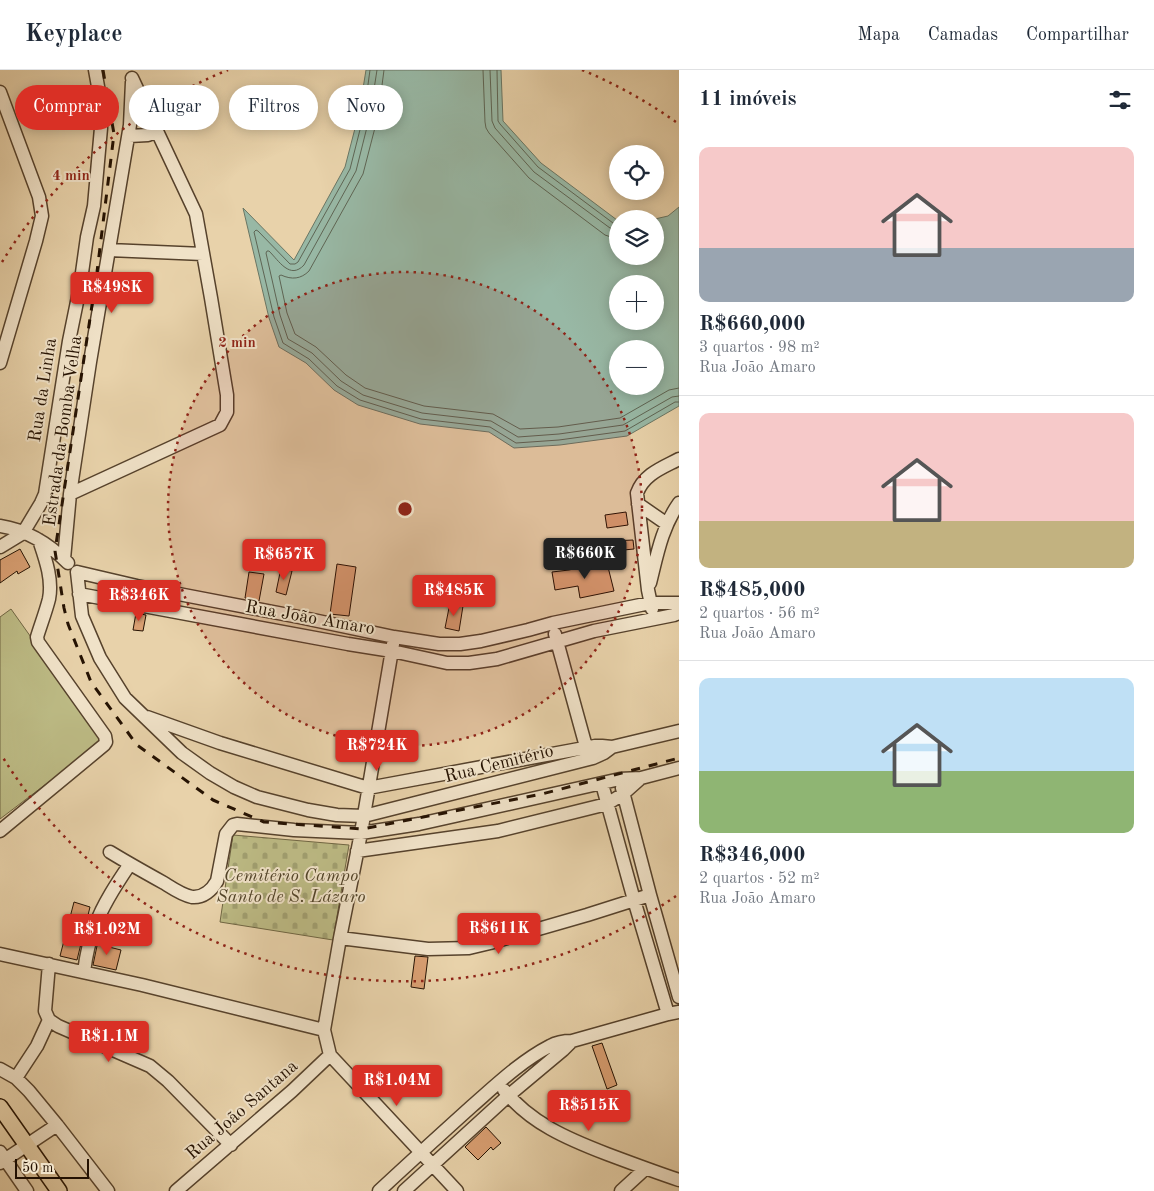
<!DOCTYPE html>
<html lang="pt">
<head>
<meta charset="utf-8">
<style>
	:root { --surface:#fff; --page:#f6f6f7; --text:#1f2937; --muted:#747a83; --line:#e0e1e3; --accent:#d93025 }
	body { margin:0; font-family:"Old Standard TT",serif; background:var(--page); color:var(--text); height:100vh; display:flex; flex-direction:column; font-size:19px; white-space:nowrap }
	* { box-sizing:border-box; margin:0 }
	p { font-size:16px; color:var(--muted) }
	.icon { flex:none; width:28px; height:28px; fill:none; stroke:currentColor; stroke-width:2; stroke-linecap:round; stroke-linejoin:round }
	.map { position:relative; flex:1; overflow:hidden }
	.drawer { display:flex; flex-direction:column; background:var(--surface); width:475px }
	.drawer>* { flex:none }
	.guide { position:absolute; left:15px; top:15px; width:475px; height:45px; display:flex; gap:10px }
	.tools { position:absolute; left:609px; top:75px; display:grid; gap:10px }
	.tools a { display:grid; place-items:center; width:55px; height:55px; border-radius:50%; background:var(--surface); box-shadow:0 2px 12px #0003; font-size:25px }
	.scale { position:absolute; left:15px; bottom:12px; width:74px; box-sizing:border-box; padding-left:5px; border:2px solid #251202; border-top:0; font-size:14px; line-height:18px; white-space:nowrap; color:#251202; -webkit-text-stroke:4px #f0e2c8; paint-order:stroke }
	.price { position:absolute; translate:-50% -42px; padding:0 11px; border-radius:5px; background:var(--accent); color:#fff; font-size:16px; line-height:32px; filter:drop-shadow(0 1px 2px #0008) }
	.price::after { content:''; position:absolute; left:50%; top:30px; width:15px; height:11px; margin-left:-8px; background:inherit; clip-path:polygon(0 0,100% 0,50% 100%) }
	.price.selected { background:#222; color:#fff }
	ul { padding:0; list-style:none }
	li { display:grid; align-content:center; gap:10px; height:265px; padding:0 20px }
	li+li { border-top:1px solid var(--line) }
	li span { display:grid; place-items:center; height:155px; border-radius:10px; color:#555 }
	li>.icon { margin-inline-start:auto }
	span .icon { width:90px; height:90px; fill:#fffc; stroke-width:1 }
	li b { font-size:21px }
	h2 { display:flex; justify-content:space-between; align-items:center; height:60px; padding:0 20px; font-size:21px }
	.pill { padding:0 18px; border-radius:22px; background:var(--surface); box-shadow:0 2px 12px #0003; font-size:18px; line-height:45px }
	.pill.selected { background:var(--accent); color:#fff }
	header { display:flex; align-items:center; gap:30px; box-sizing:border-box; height:70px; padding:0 25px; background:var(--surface); border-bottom:1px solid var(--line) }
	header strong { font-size:24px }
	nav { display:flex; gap:28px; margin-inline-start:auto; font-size:18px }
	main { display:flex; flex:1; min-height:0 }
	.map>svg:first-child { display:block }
	.green { fill:#bcba84; stroke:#706643 }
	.cemetery { fill:url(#cemetery-stones); stroke:#706643 }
	.water { fill:#98b8a5; stroke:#6a7664; fill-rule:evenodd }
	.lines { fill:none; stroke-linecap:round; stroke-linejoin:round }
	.shore { stroke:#5e6554; stroke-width:1 }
	.building { fill:#d99f72; stroke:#251202 }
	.minor-casing { stroke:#56422c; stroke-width:15 }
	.major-casing { stroke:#251202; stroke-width:18 }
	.minor { stroke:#f0e2c8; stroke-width:12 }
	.major { stroke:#e8d2aa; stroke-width:15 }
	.rail { stroke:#251202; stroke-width:3; stroke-dasharray:9 9; stroke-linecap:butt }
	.ring { fill:none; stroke:#8f2418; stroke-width:2.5; stroke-dasharray:2.5 5 }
	.labels { text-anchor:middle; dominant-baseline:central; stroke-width:4; stroke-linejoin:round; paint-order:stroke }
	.street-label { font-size:18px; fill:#251202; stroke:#f0e2c8 }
	.park-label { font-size:18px; font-style:italic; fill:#524429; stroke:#f0e2c8 }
	.centre { fill:#8f2418; stroke:#f0e2c8; stroke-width:2.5 }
	.ring-label { font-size:15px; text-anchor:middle; font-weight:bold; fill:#8f2418; stroke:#f0e2c8; stroke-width:4; stroke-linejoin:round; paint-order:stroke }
</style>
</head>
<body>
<header>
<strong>Keyplace</strong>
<nav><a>Mapa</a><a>Camadas</a><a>Compartilhar</a></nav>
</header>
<main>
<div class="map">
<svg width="679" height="1121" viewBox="0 0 679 1121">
	<defs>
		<pattern id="cemetery-stones" width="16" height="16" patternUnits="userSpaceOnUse" patternTransform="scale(1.25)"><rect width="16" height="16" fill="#bcba84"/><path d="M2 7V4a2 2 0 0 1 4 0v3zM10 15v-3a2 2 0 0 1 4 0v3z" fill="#a19f70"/></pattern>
	</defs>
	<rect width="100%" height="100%" fill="#e8d2aa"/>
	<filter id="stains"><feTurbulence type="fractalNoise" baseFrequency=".004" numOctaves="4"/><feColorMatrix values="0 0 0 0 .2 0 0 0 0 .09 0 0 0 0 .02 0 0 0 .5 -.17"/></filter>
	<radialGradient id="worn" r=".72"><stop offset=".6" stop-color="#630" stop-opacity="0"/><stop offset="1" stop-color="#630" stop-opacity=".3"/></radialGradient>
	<path class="green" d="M11,539L104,670L0,749V547Z"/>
	<path class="cemetery" d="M233,765L349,775L333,870L220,852Z"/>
	<path class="water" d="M366,0H501L503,51L541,93L617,150L618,186H655V149L668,146L679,137V336L627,366L560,375L514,378L489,362L420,354L358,335L334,320L306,293L279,277L269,248L243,138L294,190L345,97L359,43ZM618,214H655V251H618ZM618,279H655V316H618Z"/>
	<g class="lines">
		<path class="shore" d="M370,0L364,44L350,99L298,192L295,194H290L258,161L256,160L254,162L274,247L283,273L309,289L337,316L360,330L421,349L490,357L516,373L559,370L625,361L675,332H679
			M377,0L370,45L356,101L304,195C290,210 279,191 269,181H267L266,183L280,245L288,269L312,283L341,311L363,325L422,343L491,351L518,367L559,364L623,355L672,327L679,326
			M384,0L378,46L363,104L309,201C301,209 292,210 281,205L279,206L287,243L295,264L316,277L346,305L365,318L424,336L493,344L520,359L558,357L620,348L669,320L679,318
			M483,0L485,52L486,58L489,63L529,108L605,165L611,167L618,168
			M490,0L492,51L495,58L534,102L610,158L618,160
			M497,0L498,51L500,54L538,97L613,153L618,154"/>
	</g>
	<path class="building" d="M626,442L628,455L607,458L605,445Z
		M633,470L634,479L613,481L612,471Z
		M20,479L30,497L18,504L17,501L0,513V490Z
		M607,493L614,521L580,528L578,516L555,520L552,502L569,500L586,496L587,498Z
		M337,494L356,497L349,546L330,544Z
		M281,498L292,501L286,525L276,522Z
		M249,502L264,504L259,531L245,528Z
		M450,533L463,536L459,561L445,558Z
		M136,543L146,545L143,561L133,560Z
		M74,832L90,837L77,890L60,886Z
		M98,871L110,873L109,877L121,880L116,900L93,895Z
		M415,886L428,887L424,919L411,917Z
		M602,973L617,1015L607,1019L592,976Z
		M486,1057L501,1073L493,1080L491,1077L478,1090L465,1077Z"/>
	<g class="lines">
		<defs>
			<path id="minor" d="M0,22L39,127L42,146L36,171L0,293
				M129,66L148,65L156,62
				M109,180L203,184
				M70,424L220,355L227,342V325L211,228L196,144L132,8
				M638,434L667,454
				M0,456C26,460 50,475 68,493
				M0,477L23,463L41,433L45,424L69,271L80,217L87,167L94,136L101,58V33L95,0
				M64,489L70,424L90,292L130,55L132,12
				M77,502L82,546L100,588L125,628L182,683L210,703L234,717L257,727L308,740L337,745L364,746L593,688L604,683L612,677
				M77,502L137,516L299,547L394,567L439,574H460L481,571L528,560L553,553L650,533H679
				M650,513C657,485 662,457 679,433
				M79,524L348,574L392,581L447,593H469L497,589L594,561L674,545L679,543
				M652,539L648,520L637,423C644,404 662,398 679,389
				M555,564L588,684
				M393,574L361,763L340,868L324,960L330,985L457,1121
				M147,647L220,673L368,718L595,676H602L612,677L679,661
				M602,714L634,830L668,944
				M622,718L650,825L679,927
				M0,761L104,675L106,672L105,666L38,572L37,567C41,554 46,541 49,529C53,509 45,488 39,470
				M357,781L498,761L607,734L623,724L641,708
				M110,782C128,793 146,803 164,813C172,818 182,825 192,827C203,828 212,820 217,811L226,764L233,755L237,754L294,760L361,763L419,754L620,709L641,708L679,698
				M340,868L428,879L469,878L490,873L587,845L650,825
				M0,884L142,915L324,960
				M49,894L45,941L49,950L58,956L150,996L168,1011L231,1075
				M84,902C86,886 89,871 95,856C103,834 117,813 130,794
				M0,999L16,1008L29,1021L57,1055L108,1121
				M16,1008L37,976L49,950
				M504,1020C530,1053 568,1069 607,1084C631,1093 655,1102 679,1110
				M0,1082L27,1121
				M0,1093L57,1055
				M176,1121L292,1021L330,985
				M379,1121C410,1092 441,1064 472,1036C496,1015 521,991 550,976C557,972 565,971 572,971L668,944L679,942
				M404,1121L508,1026L563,980L572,971
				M621,1121L645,1099"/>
			<path id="major" d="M0,1037L59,1121"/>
		</defs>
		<use href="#minor" class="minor-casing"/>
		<use href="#major" class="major-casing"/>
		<use href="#minor" class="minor"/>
		<use href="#major" class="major"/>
		<path class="rail" d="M103,0L114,64L97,202L55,481L64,538L68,554L91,612L137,675L213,730L264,752L362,759L542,724L679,688"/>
	</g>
	<circle cx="405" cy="439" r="237" fill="#8f2418" fill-opacity=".12"/>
	<g class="ring">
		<circle cx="405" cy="439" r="237"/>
		<path d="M676 826A473 473 0 0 1 2 686M2 192A473 473 0 0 1 228 0M582 0A473 473 0 0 1 676 52"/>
	</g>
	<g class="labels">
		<g class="street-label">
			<text transform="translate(43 320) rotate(-81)">Rua da Linha</text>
			<text transform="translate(63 361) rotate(-82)">Estrada da Bomba Velha</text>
			<text transform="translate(310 548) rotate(10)">Rua João Amaro</text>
			<text transform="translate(499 694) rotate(-14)">Rua Cemitério</text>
			<text transform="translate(242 1040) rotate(-41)">Rua João Santana</text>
		</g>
		<g class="park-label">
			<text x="291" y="806">Cemitério Campo<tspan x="291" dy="21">Santo de S. Lázaro</tspan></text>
		</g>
	</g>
	<circle cx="405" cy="439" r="8" class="centre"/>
	<g class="ring-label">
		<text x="71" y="110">4 min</text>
		<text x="237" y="277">2 min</text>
	</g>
	<rect width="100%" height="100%" filter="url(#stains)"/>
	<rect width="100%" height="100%" fill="url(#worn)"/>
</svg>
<div class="tools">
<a><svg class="icon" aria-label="locate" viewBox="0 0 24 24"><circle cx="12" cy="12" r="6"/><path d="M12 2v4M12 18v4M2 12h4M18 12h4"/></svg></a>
<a><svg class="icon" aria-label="layers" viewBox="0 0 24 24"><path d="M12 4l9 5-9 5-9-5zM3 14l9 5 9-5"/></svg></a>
<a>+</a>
<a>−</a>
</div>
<div class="scale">50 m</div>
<b class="price" style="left:112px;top:244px">R$498K</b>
<b class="price selected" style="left:585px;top:510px">R$660K</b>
<b class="price" style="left:284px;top:511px">R$657K</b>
<b class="price" style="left:454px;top:547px">R$485K</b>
<b class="price" style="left:139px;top:552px">R$346K</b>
<b class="price" style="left:377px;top:702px">R$724K</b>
<b class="price" style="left:499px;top:885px">R$611K</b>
<b class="price" style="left:107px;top:886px">R$1.02M</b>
<b class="price" style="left:109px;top:993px">R$1.1M</b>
<b class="price" style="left:397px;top:1037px">R$1.04M</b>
<b class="price" style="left:589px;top:1062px">R$515K</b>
<div class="guide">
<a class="pill selected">Comprar</a>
<a class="pill">Alugar</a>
<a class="pill">Filtros</a>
<a class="pill">Novo</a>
</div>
</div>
<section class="drawer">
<h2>11 imóveis<svg class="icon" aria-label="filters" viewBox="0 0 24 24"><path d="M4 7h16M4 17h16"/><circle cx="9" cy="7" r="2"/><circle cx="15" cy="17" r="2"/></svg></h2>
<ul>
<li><span style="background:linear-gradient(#f6c9c9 65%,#9aa5b1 0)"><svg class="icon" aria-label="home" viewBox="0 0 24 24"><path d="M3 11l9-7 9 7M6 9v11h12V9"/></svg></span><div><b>R$660,000</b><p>3 quartos · 98 m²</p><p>Rua João Amaro</p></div></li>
<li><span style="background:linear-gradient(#f6c9c9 70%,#c2b280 0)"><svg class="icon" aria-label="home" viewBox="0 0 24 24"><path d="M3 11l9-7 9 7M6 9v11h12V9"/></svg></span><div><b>R$485,000</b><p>2 quartos · 56 m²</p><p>Rua João Amaro</p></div></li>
<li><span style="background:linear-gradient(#bfe0f5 60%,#8fb573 0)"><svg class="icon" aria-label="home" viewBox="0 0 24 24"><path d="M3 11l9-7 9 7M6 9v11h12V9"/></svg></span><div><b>R$346,000</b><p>2 quartos · 52 m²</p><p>Rua João Amaro</p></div></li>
</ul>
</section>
</main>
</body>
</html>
